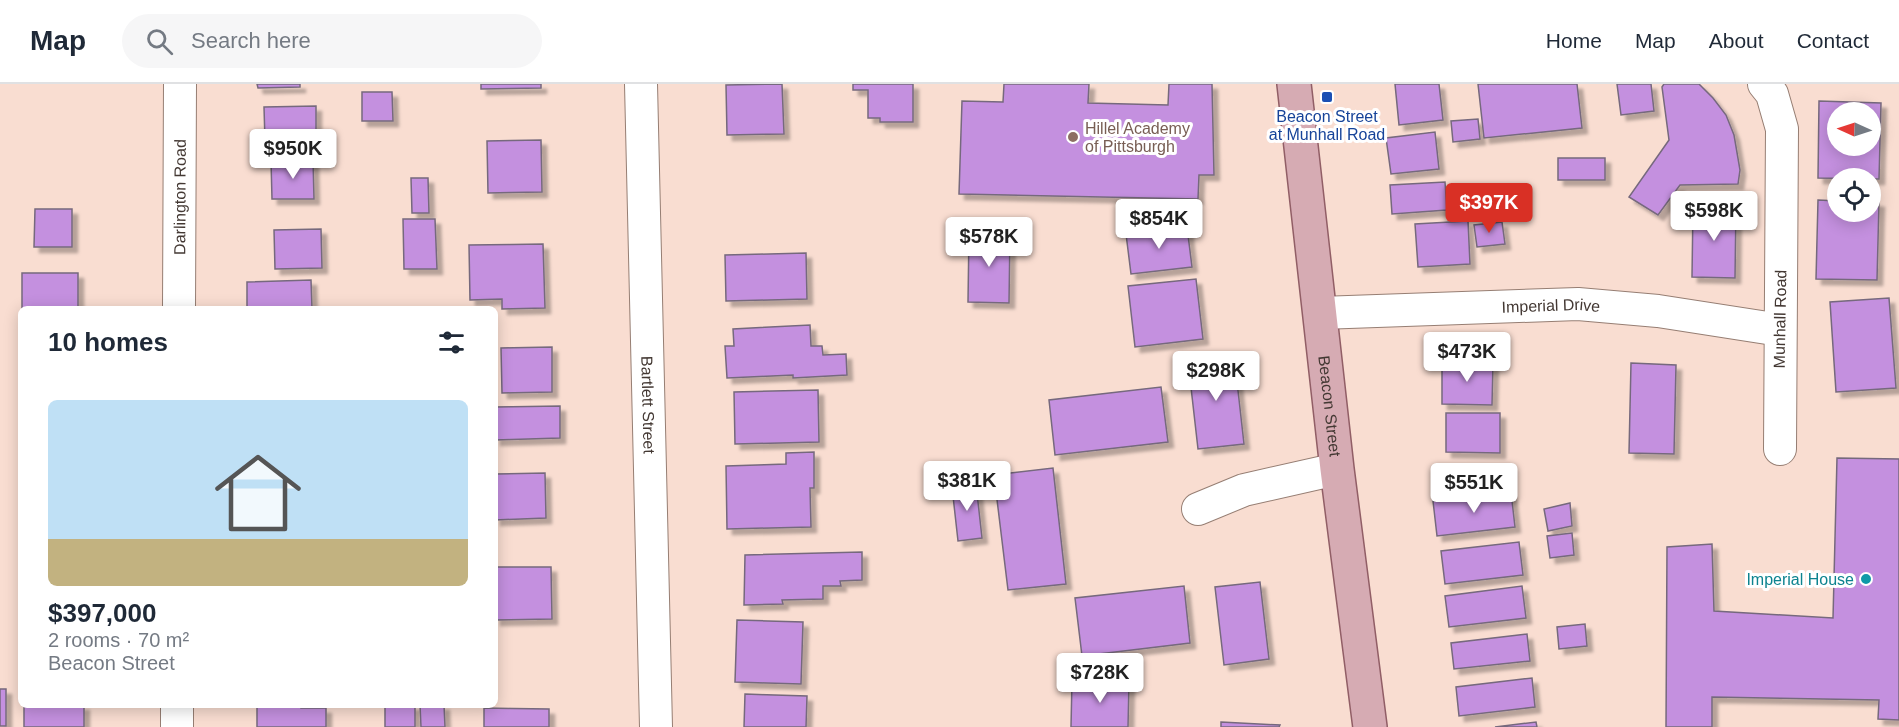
<!DOCTYPE html>
<html lang="en">
<head>
<meta charset="utf-8">
<style>
	:root { --surface:#fff; --page:#f6f6f7; --text:#1f2937; --muted:#747a83; --line:#e0e1e3; --accent:#d93025 }
	body { margin:0; font-family:Helvetica,sans-serif; background:var(--page); color:var(--text); height:100vh; display:flex; flex-direction:column; font-size:22px; white-space:nowrap }
	* { box-sizing:border-box; margin:0 }
	p { font-size:20px; color:var(--muted) }
	.icon { flex:none; width:33px; height:33px; fill:none; stroke:currentColor; stroke-width:2; stroke-linecap:round; stroke-linejoin:round }
	.map { position:relative; flex:1; overflow:hidden }
	.details { position:absolute; left:18px; top:222px; width:480px; height:402px; display:flex; flex-direction:column; background:var(--surface); border-radius:9px; box-shadow:0 3px 15px #0003 }
	.details>* { flex:none }
	.needle { width:39px; rotate:273deg }
	.fabs { position:absolute; left:1827px; top:18px; display:grid; gap:12px }
	.fabs a { display:grid; place-items:center; width:54px; height:54px; border-radius:50%; background:var(--surface); box-shadow:0 3px 15px #0003; font-size:30px }
	.price { position:absolute; translate:-50% -51px; padding:0 14px; border-radius:6px; background:#fff; color:#222; font-size:20px; line-height:39px; filter:drop-shadow(0 2px 3px #0008) }
	.price::after { content:''; position:absolute; left:50%; top:36px; width:18px; height:14px; margin-left:-9px; background:inherit; clip-path:polygon(0 0,100% 0,50% 100%) }
	.price.current { background:var(--accent); color:#fff }
	ul { padding:0; list-style:none }
	li { display:grid; align-content:center; gap:12px; height:318px; padding:0 30px }
	li+li { border-top:2px solid var(--line) }
	li span { display:grid; place-items:center; height:186px; border-radius:9px; color:#555 }
	li>.icon { margin-inline-start:auto }
	span .icon { width:108px; height:108px; fill:#fffc; stroke-width:1 }
	li b { font-size:26px }
	h2 { display:flex; justify-content:space-between; align-items:center; height:72px; padding:0 30px; font-size:26px }
	header { display:flex; align-items:center; gap:36px; box-sizing:border-box; height:84px; padding:0 30px; background:var(--surface); border-bottom:2px solid var(--line) }
	header strong { font-size:28px }
	nav { display:flex; gap:33px; margin-inline-start:auto; font-size:21px }
	.search { width:420px; height:54px; background:var(--page); display:flex; align-items:center; gap:15px; box-sizing:border-box; padding:0 21px; border-radius:33px; color:var(--muted); font-size:22px }
	.map>svg:first-child { display:block }
	.building { fill:#c490df; stroke:#76697d; stroke-width:1.5; fill-rule:evenodd; filter:url(#shadow) }
	.lines { fill:none; stroke-linecap:round; stroke-linejoin:round }
	.minor-casing { stroke:#967e73; stroke-width:34 }
	.major-casing { stroke:#915e66; stroke-width:36 }
	.minor { stroke:#fff; stroke-width:32 }
	.major { stroke:#d6abb3; stroke-width:33 }
	.transit-dot { fill:#1a4fb4; stroke:#fff; stroke-width:2 }
	.education-dot { fill:#8d6e63; stroke:#fff; stroke-width:2 }
	.culture-dot { fill:#0f9aa8; stroke:#fff; stroke-width:2 }
	.labels { text-anchor:middle; dominant-baseline:central; stroke-width:6; stroke-linejoin:round; paint-order:stroke }
	.transit-label { font-size:16px; fill:#164399; stroke:#fff }
	.education-label { font-size:16px; fill:#785e54; stroke:#fff; text-anchor:start }
	.street-label { font-size:16px; fill:#433833; stroke:#fff }
	.culture-label { font-size:16px; fill:#0d838f; stroke:#fff; text-anchor:end }
</style>
</head>
<body>
<header>
<strong>Map</strong>
<div class="search"><svg class="icon" aria-label="search" viewBox="0 0 24 24"><circle cx="10" cy="10" r="6"/><path d="M15 15l6 6"/></svg>Search here</div>
<nav><a>Home</a><a>Map</a><a>About</a><a>Contact</a></nav>
</header>
<div class="map">
<svg width="1899" height="643" viewBox="0 0 1899 643">
	<defs>
		<filter id="shadow"><feDropShadow dx="5.5" dy="5.5" stdDeviation="1.5" flood-color="#0004"/></filter>
	</defs>
	<rect width="100%" height="100%" fill="#f9ddd1"/>
	<path class="building" d="M257,0H300V3L258,4Z
		M481,0H541V4L481,5Z
		M782,0L784,50L727,51L726,1Z
		M853,0H913V38H880V34H868V6H853Z
		M1004,0H1089L1088,19L1168,21L1169,0H1212L1214,91H1199L1198,115L959,110L962,17L1003,18Z
		M1395,0H1439L1443,36L1399,41Z
		M1478,0H1577L1582,44L1484,54Z
		M1617,0H1651L1654,27L1621,31Z
		M1664,0H1699L1713,14L1726,31L1734,51L1740,86L1738,100L1680,101L1658,131L1629,113L1669,56L1662,3Z
		M362,8H392L393,37H362Z
		M1819,17L1881,19L1879,95L1818,94ZM1838,28H1870V62H1838Z
		M316,22V56L265,57L264,23Z
		M1478,35L1480,55L1453,58L1451,37Z
		M1435,48L1439,85L1391,90L1386,54Z
		M541,56L542,108L488,109L487,57Z
		M1558,74H1605V96H1558Z
		M313,76L314,115H272L271,77Z
		M411,94H428L429,129H412Z
		M1445,98L1447,126L1392,130L1390,101Z
		M1818,116L1838,117V128H1870V117L1879,118L1877,196L1816,195Z
		M1693,122L1736,123L1735,194L1692,193Z
		M35,125H72V163H34Z
		M403,135H435L437,185H404Z
		M1468,137L1470,180L1418,183L1415,140Z
		M1502,138L1505,160L1477,163L1474,141Z
		M1187,143L1192,183L1131,190L1126,150Z
		M321,145L322,184L275,185L274,146Z
		M969,148L1010,149L1009,219L968,218Z
		M543,160L545,224L502,225V215L470,216L469,161Z
		M806,169L807,215L726,217L725,171Z
		M22,189H78V225H22Z
		M1196,195L1203,255L1135,263L1128,202Z
		M311,196L312,225H247V198Z
		M1889,214L1896,304L1836,308L1830,218Z
		M810,241L811,262H822L823,271L846,270L847,291L793,294V291L727,294L725,262H734L733,245Z
		M552,263V308L502,309L501,264Z
		M1234,271L1244,360L1198,365L1188,277Z
		M1442,278L1493,279L1492,321L1442,320Z
		M1631,279L1676,281L1674,370L1629,369Z
		M1161,303L1168,358L1055,371L1049,316Z
		M818,306L819,358L735,360L734,308Z
		M560,322V354L495,356V323Z
		M1446,329H1500V369L1446,368Z
		M814,368V404H810L811,443L727,445L726,382L786,380V369Z
		M1837,374L1899,375V636L1878,635L1879,616L1712,613V643H1666L1667,463L1712,460L1714,527L1833,534Z
		M1053,384L1066,500L1008,506L994,391Z
		M545,389L546,434L495,436V390Z
		M976,400L982,454L958,457L952,403Z
		M1511,408L1515,443L1437,452L1433,417Z
		M1570,419L1572,442L1548,447L1544,425Z
		M1572,449L1574,471L1550,474L1547,452Z
		M1519,458L1523,491L1445,500L1441,467Z
		M862,468V496L840,497L841,502H823V515L782,516L783,520L744,521L745,471Z
		M495,483H551L552,535L495,536Z
		M1260,498L1269,575L1224,581L1215,503Z
		M1184,502L1190,559L1082,572L1075,514Z
		M1522,502L1526,534L1449,543L1445,512Z
		M737,536L803,538L801,600L735,598Z
		M1585,540L1587,562L1559,565L1557,543Z
		M1527,550L1530,577L1454,585L1451,559Z
		M1532,594L1535,623L1459,632L1456,603Z
		M1072,596L1129,598L1128,643H1071Z
		M0,605H6V642H0Z
		M745,610L807,612L806,643H744Z
		M24,621H84V643H24Z
		M257,621H301V624H326V643H257Z
		M385,621H415V643H385Z
		M420,621H444L445,643H421Z
		M484,624L549,625V643H484Z
		M1221,638L1280,641L1279,643H1221Z
		M1536,638L1537,643H1495Z"/>
	<g class="lines">
		<defs>
			<g id="minor">
				<path id="s1" d="M641,0L656,643"/>
				<path d="M1764,0L1772,10L1782,45L1780,365"/>
				<path id="s2" d="M179,225L180,0"/>
				<path id="s3" d="M1320,229L1578,220L1658,227L1780,246"/>
				<path d="M1198,425L1244,406L1337,385"/>
				<path d="M177,643V621"/>
			</g>
			<g id="major">
				<path id="s4" d="M1294,0L1337,385L1370,643"/>
			</g>
		</defs>
		<use href="#minor" class="minor-casing"/>
		<use href="#major" class="major-casing"/>
		<use href="#minor" class="minor"/>
		<use href="#major" class="major"/>
	</g>
	<rect class="transit-dot" x="1321" y="7" width="12" height="12" rx="3"/>
	<circle class="education-dot" cx="1073" cy="53" r="6"/>
	<circle class="culture-dot" cx="1866" cy="495" r="6"/>
	<g class="labels">
		<g class="transit-label">
			<text x="1327" y="32">Beacon Street<tspan x="1327" dy="18">at Munhall Road</tspan></text>
		</g>
		<g class="education-label">
			<text x="1085" y="44">Hillel Academy<tspan x="1085" dy="18">of Pittsburgh</tspan></text>
		</g>
		<g class="street-label">
			<text stroke="none"><textPath href="#s2" startOffset="112">Darlington Road</textPath></text>
			<text stroke="none"><textPath href="#s3" startOffset="231">Imperial Drive</textPath></text>
			<text transform="translate(1780 235) rotate(-89)">Munhall Road</text>
			<text stroke="none"><textPath href="#s1" startOffset="321">Bartlett Street</textPath></text>
			<text stroke="none"><textPath href="#s4" startOffset="324">Beacon Street</textPath></text>
		</g>
		<g class="culture-label">
			<text x="1854" y="495">Imperial House</text>
		</g>
	</g>
</svg>
<div class="fabs">
<a><svg class="needle" viewBox="-14 -14 28 28"><path d="M0-13l5 13h-10z" fill="#e53935"/><path d="M0 13l5-13h-10z" fill="#747a83"/></svg></a>
<a><svg class="icon" aria-label="locate" viewBox="0 0 24 24"><circle cx="12" cy="12" r="6"/><path d="M12 2v4M12 18v4M2 12h4M18 12h4"/></svg></a>
</div>
<b class="price" style="left:293px;top:96px">$950K</b>
<b class="price current" style="left:1489px;top:150px">$397K</b>
<b class="price" style="left:1714px;top:158px">$598K</b>
<b class="price" style="left:1159px;top:166px">$854K</b>
<b class="price" style="left:989px;top:184px">$578K</b>
<b class="price" style="left:1467px;top:299px">$473K</b>
<b class="price" style="left:1216px;top:318px">$298K</b>
<b class="price" style="left:967px;top:428px">$381K</b>
<b class="price" style="left:1474px;top:430px">$551K</b>
<b class="price" style="left:1100px;top:620px">$728K</b>
<section class="details">
<h2>10 homes<svg class="icon" aria-label="filters" viewBox="0 0 24 24"><path d="M4 7h16M4 17h16"/><circle cx="9" cy="7" r="2"/><circle cx="15" cy="17" r="2"/></svg></h2>
<ul>
<li><span style="background:linear-gradient(#bfe0f5 75%,#c2b280 0)"><svg class="icon" aria-label="home" viewBox="0 0 24 24"><path d="M3 11l9-7 9 7M6 9v11h12V9"/></svg></span><div><b>$397,000</b><p>2 rooms · 70 m²</p><p>Beacon Street</p></div></li>
</ul>
</section>
</div>
</body>
</html>
